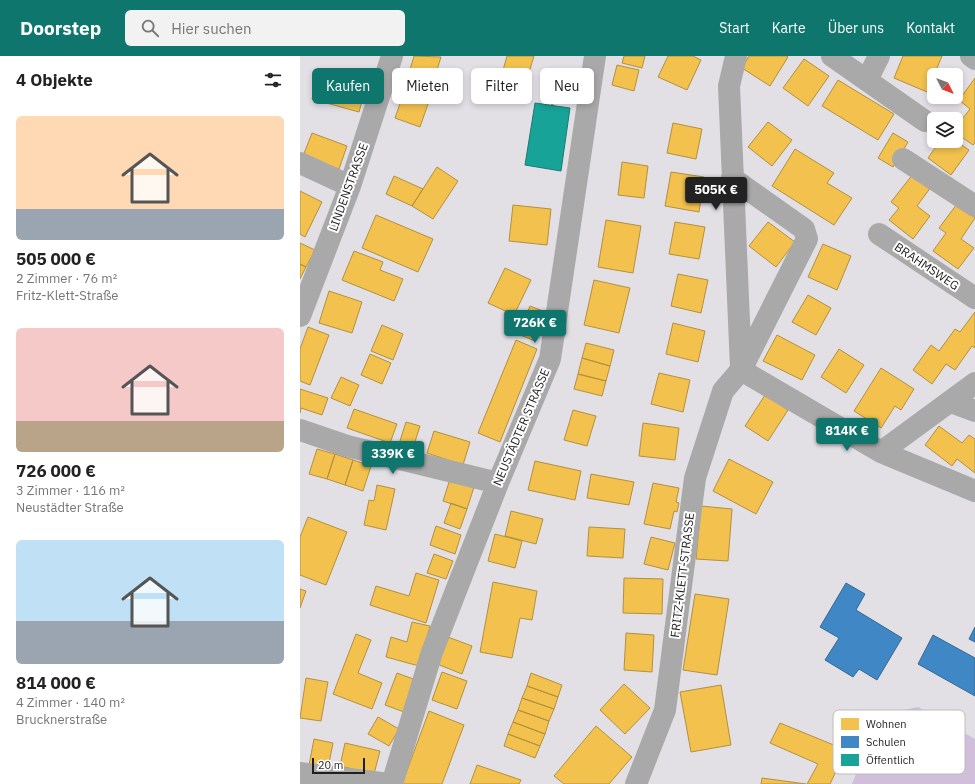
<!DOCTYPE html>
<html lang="de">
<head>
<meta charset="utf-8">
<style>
	:root { --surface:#fff; --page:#f2f2f2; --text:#222; --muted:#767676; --accent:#0f766e }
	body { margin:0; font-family:"IBM Plex Sans",sans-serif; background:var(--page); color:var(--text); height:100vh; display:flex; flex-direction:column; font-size:15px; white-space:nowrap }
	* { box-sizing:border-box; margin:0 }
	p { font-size:13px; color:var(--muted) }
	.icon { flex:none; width:22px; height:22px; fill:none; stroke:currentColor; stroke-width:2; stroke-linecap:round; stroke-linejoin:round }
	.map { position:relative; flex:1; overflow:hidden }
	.panel { display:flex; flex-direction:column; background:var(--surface); width:300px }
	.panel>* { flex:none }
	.hud { position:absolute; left:12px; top:12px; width:380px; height:36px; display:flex; gap:8px }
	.needle { width:26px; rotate:132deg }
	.fabs { position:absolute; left:627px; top:12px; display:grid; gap:8px }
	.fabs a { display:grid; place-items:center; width:36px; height:36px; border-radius:6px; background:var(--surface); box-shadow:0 2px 6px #0003; font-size:20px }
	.scale { position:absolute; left:12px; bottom:10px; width:53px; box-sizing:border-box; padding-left:4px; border:2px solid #201e21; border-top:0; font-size:11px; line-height:14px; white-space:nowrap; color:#201e21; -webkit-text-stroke:3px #fff; paint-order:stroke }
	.price { position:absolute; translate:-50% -34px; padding:0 9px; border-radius:4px; background:var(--accent); color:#fff; font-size:13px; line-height:26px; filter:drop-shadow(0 1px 2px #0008) }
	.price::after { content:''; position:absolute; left:50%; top:24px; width:12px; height:9px; margin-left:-6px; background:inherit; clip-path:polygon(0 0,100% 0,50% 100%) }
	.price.on { background:#222; color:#fff }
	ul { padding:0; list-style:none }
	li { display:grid; align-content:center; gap:8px; height:212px; padding:0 16px }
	li span { display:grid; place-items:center; height:124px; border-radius:6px; color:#555 }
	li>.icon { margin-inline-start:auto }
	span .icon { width:72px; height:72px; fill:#fffc; stroke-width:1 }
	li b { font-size:17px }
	h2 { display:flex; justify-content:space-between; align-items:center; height:48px; padding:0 16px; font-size:17px }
	.pill { padding:0 14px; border-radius:6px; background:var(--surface); box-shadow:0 2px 6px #0003; font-size:14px; line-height:36px }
	.pill.on { background:var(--accent); color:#fff }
	header { display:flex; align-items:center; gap:24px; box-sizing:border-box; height:56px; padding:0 20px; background:var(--accent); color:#fff }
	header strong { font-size:19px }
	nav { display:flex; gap:22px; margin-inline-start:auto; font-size:14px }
	.search { width:280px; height:36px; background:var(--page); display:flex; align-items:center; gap:10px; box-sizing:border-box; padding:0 14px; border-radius:6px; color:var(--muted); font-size:15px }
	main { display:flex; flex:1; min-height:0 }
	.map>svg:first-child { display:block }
	.green { fill:#d0bedb }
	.homes { fill:#f2c14e; stroke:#b39040 }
	.schools { fill:#3f88c5; stroke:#366894 }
	.public { fill:#17a398; stroke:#1a7b74 }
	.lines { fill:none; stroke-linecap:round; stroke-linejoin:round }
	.minor { stroke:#aaa9aa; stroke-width:22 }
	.labels { text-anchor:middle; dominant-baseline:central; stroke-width:4; stroke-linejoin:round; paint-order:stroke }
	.street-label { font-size:12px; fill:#201e21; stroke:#fff }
	.key { fill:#fff; stroke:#bcbcbc; stroke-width:1 }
	.key-label { font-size:11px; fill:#201e21 }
</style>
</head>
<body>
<header>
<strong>Doorstep</strong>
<div class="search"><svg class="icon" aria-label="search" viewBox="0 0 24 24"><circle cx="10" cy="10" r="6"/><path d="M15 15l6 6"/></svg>Hier suchen</div>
<nav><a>Start</a><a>Karte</a><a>Über uns</a><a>Kontakt</a></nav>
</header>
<main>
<section class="panel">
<h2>4 Objekte<svg class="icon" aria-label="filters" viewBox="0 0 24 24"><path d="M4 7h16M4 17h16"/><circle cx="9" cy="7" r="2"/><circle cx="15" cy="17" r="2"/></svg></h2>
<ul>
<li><span style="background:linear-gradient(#ffd9b3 75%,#9aa5b1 0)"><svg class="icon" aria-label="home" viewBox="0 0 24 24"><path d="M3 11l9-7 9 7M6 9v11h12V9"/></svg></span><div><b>505 000 €</b><p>2 Zimmer · 76 m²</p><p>Fritz-Klett-Straße</p></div></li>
<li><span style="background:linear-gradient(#f6c9c9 75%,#b9a48a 0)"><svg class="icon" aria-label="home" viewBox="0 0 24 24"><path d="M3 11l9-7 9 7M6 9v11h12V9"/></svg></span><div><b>726 000 €</b><p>3 Zimmer · 116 m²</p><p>Neustädter Straße</p></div></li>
<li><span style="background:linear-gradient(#bfe0f5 65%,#9aa5b1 0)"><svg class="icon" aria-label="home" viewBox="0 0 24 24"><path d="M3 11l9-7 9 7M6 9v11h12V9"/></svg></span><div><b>814 000 €</b><p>4 Zimmer · 140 m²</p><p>Brucknerstraße</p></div></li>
</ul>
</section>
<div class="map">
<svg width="675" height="728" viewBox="0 0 675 728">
	<rect width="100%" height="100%" fill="#e3e0e5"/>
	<path class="green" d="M618,651L675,683V728H552L580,659Z"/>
	<path class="homes" d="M114,0L141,1L133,27L108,20Z
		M207,0H234L220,46L196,39Z
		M324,0H345L342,12L322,7Z
		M368,0H393L401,4L387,34L358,21Z
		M449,0H487L488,1L470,30L442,12Z
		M603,0H642L627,36L594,22Z
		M504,3L529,20L508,50L483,32Z
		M317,9L339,14L334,35L312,29Z
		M20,16L67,28L59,56L12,43Z
		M675,22V87L673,89L656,77V71L670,53L659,44Z
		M538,24L594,58L578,84L522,50Z
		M258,25L267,38L252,49L243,36Z
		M104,36L129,45L120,71L95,62Z
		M468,66L492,84L472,110L448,91Z
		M373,67L402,73L396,103L367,97Z
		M12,77L47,90L39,113L3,100Z
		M593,77L608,86L593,111L578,102Z
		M640,85H656L669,94L651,119L628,102Z
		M495,93L534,117L527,127L552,142L534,169L472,130Z
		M322,106L348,110L344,142L318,139Z
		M137,111L158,125L133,163L112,150Z
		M371,116L404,121L399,156L365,150Z
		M613,118L631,131L617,150L630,160L613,183L589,164L599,152L591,146Z
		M94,120L123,133L112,150L86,138Z
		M0,135L22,146L5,181L0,178Z
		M657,148L675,162L661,183L674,192L658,213L633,195L646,177L639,172Z
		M213,149L251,153L247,189L209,185Z
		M76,159L133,183L118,216L62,192Z
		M306,164L341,170L333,217L298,211Z
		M375,166L405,171L399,203L369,198Z
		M468,166L495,186L476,211L449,190Z
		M0,187L15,194L6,211L0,208Z
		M523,188L551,200L537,234L508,221Z
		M54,195L83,206L80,214L103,223L94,245L42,224Z
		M0,208L6,211L0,223Z
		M205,212L231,224L214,259L188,247Z
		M378,218L408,224L401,257L371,250Z
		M294,224L330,232L319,277L284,269Z
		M29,235L62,246L52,277L19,267Z
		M508,239L531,252L516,279L492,266Z
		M230,250L248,257L235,285L218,278Z
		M675,256V292L672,290L655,314L646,308L632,328L613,314L631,289L639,295L655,273L660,276Z
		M373,267L405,275L398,306L366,298Z
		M82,269L103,278L93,304L71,295Z
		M8,271L29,279L10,329L0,325V293Z
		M477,279L515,299L502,324L463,305Z
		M216,284L237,293L200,386L178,377Z
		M286,287L314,294L310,310L282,302Z
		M539,293L564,309L546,337L521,321Z
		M70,298L91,307L82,328L61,319Z
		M282,302L310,310L306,325L278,318Z
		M581,312L614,333L601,354L595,350L581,372L554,355Z
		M359,317L390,324L383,356L351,348Z
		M278,318L306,325L302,340L274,333Z
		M41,321L59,329L50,350L31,342Z
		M0,333L28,342L22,359L1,352L0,357Z
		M465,339L488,354L468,385L445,370Z
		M54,353L97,368L90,387L47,372Z
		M273,354L296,360L287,390L264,384Z
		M106,366L120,370L113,392L99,388Z
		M343,367L379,372L375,404L339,400Z
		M639,370L662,387L669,379L675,383V417L657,403L652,410L625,389Z
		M134,375L170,386L163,409L127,397Z
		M17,393L35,398L27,423L9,418Z
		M35,398L53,404L45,429L27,423Z
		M429,403L473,426L456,458L413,435Z
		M53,404L71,410L63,435L45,429Z
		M235,405L281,415L275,444L228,434Z
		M291,418L334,426L329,449L287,442Z
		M150,423L174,431L167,453L143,445Z
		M353,427L379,432L376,446L379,447L377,456L374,455L370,473L344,468Z
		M77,429L95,433L86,474L64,469L69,444L74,445Z
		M151,447L167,453L160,473L144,467Z
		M401,450L432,453L428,505L396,503Z
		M211,455L243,463L236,488L205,480Z
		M8,461L47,476L26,529L0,519V481Z
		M136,470L161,479L155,498L130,489Z
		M289,471L325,473L323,502L287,500Z
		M195,478L222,485L215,512L188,505Z
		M351,481L375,487L368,514L344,508Z
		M134,498L153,505L146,523L127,517Z
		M116,517L139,524L126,567L70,549L76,530L109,540Z
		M324,522L363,523L362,558L323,557Z
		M193,526L237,535L232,564L220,562L212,602L180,596Z
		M0,533L6,535L0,552Z
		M395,538L429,543L417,619L383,614Z
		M112,566L130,570L119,610L86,601L91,581L107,586Z
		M326,577L354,579L352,616L324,614Z
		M56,578L71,584L58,617L82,627L72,653L33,638Z
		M148,581L172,590L162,618L137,608Z
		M142,616L167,625L157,653L132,644Z
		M97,617L116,624L104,656L85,649Z
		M231,617L262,629L258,641L227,630Z
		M6,622L28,626L21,665L0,662Z
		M324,628L350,652L325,678L300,654Z
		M421,629L431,689L391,696L380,636Z
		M227,630L258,641L254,653L222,642Z
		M222,642L254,653L249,665L218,654Z
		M218,654L249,665L245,678L213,666Z
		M129,655L164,669L142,728H102Z
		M78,661L99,673L89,690L68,678Z
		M213,666L245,678L240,690L208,678Z
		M480,667L546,694L530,728H507L518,708L470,687Z
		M296,670L332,701L309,728H264L254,720Z
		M208,678L240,690L235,702L204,690Z
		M14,683L33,687L28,712L9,709Z
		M45,687L80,695L74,718L40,710Z
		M177,709L221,724L219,728H170Z
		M462,722L506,728H461Z"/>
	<path class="schools" d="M546,527L565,538L556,554L602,582L577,624L559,613L553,621L525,604L539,582L520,571Z
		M675,571V586L669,583Z
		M633,579L675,602V640L618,608Z"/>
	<path class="public" d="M235,47L270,52L261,115L225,109Z"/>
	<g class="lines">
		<path class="minor" d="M436,0L429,30L441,312
			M532,0L625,65
			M671,0L675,3
			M567,24L579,0
			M603,103L675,150
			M0,107L50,130
			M579,178L675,242
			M0,260L50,130L92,0
			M441,314L581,396L675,435
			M651,346L675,355
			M0,374L47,390L198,427
			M581,396L675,327
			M0,717L90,728
			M92,728L132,596L198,427L250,303L295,0
			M336,728L365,654L395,422L423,335L441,314L507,183L504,173L432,122"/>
	</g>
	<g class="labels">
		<g class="street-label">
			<text transform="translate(48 131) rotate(-70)">LINDENSTRASSE</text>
			<text transform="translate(627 210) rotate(34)">BRAHMSWEG</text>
			<text transform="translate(221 371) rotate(-67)">NEUSTÄDTER STRASSE</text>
			<text transform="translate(382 519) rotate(-83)">FRITZ-KLETT-STRASSE</text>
		</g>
	</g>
	<rect x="533" y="654" width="132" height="64" rx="6" class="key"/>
	<rect x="541" y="662" width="18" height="12" fill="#f2c14e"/>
	<rect x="541" y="680" width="18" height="12" fill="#3f88c5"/>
	<rect x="541" y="698" width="18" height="12" fill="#17a398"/>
	<g class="key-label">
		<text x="566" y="672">Wohnen</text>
		<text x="566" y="690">Schulen</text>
		<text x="566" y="708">Öffentlich</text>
	</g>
</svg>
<div class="fabs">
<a><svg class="needle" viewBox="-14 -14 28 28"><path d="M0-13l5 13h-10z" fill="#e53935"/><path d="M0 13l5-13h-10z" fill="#767676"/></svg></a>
<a><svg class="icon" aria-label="layers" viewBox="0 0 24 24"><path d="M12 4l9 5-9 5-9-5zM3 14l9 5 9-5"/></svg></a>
</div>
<div class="scale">20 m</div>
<b class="price on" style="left:416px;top:155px">505K €</b>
<b class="price" style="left:235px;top:288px">726K €</b>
<b class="price" style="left:547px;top:396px">814K €</b>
<b class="price" style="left:93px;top:419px">339K €</b>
<div class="hud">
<a class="pill on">Kaufen</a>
<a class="pill">Mieten</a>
<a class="pill">Filter</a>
<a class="pill">Neu</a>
</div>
</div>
</main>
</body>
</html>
